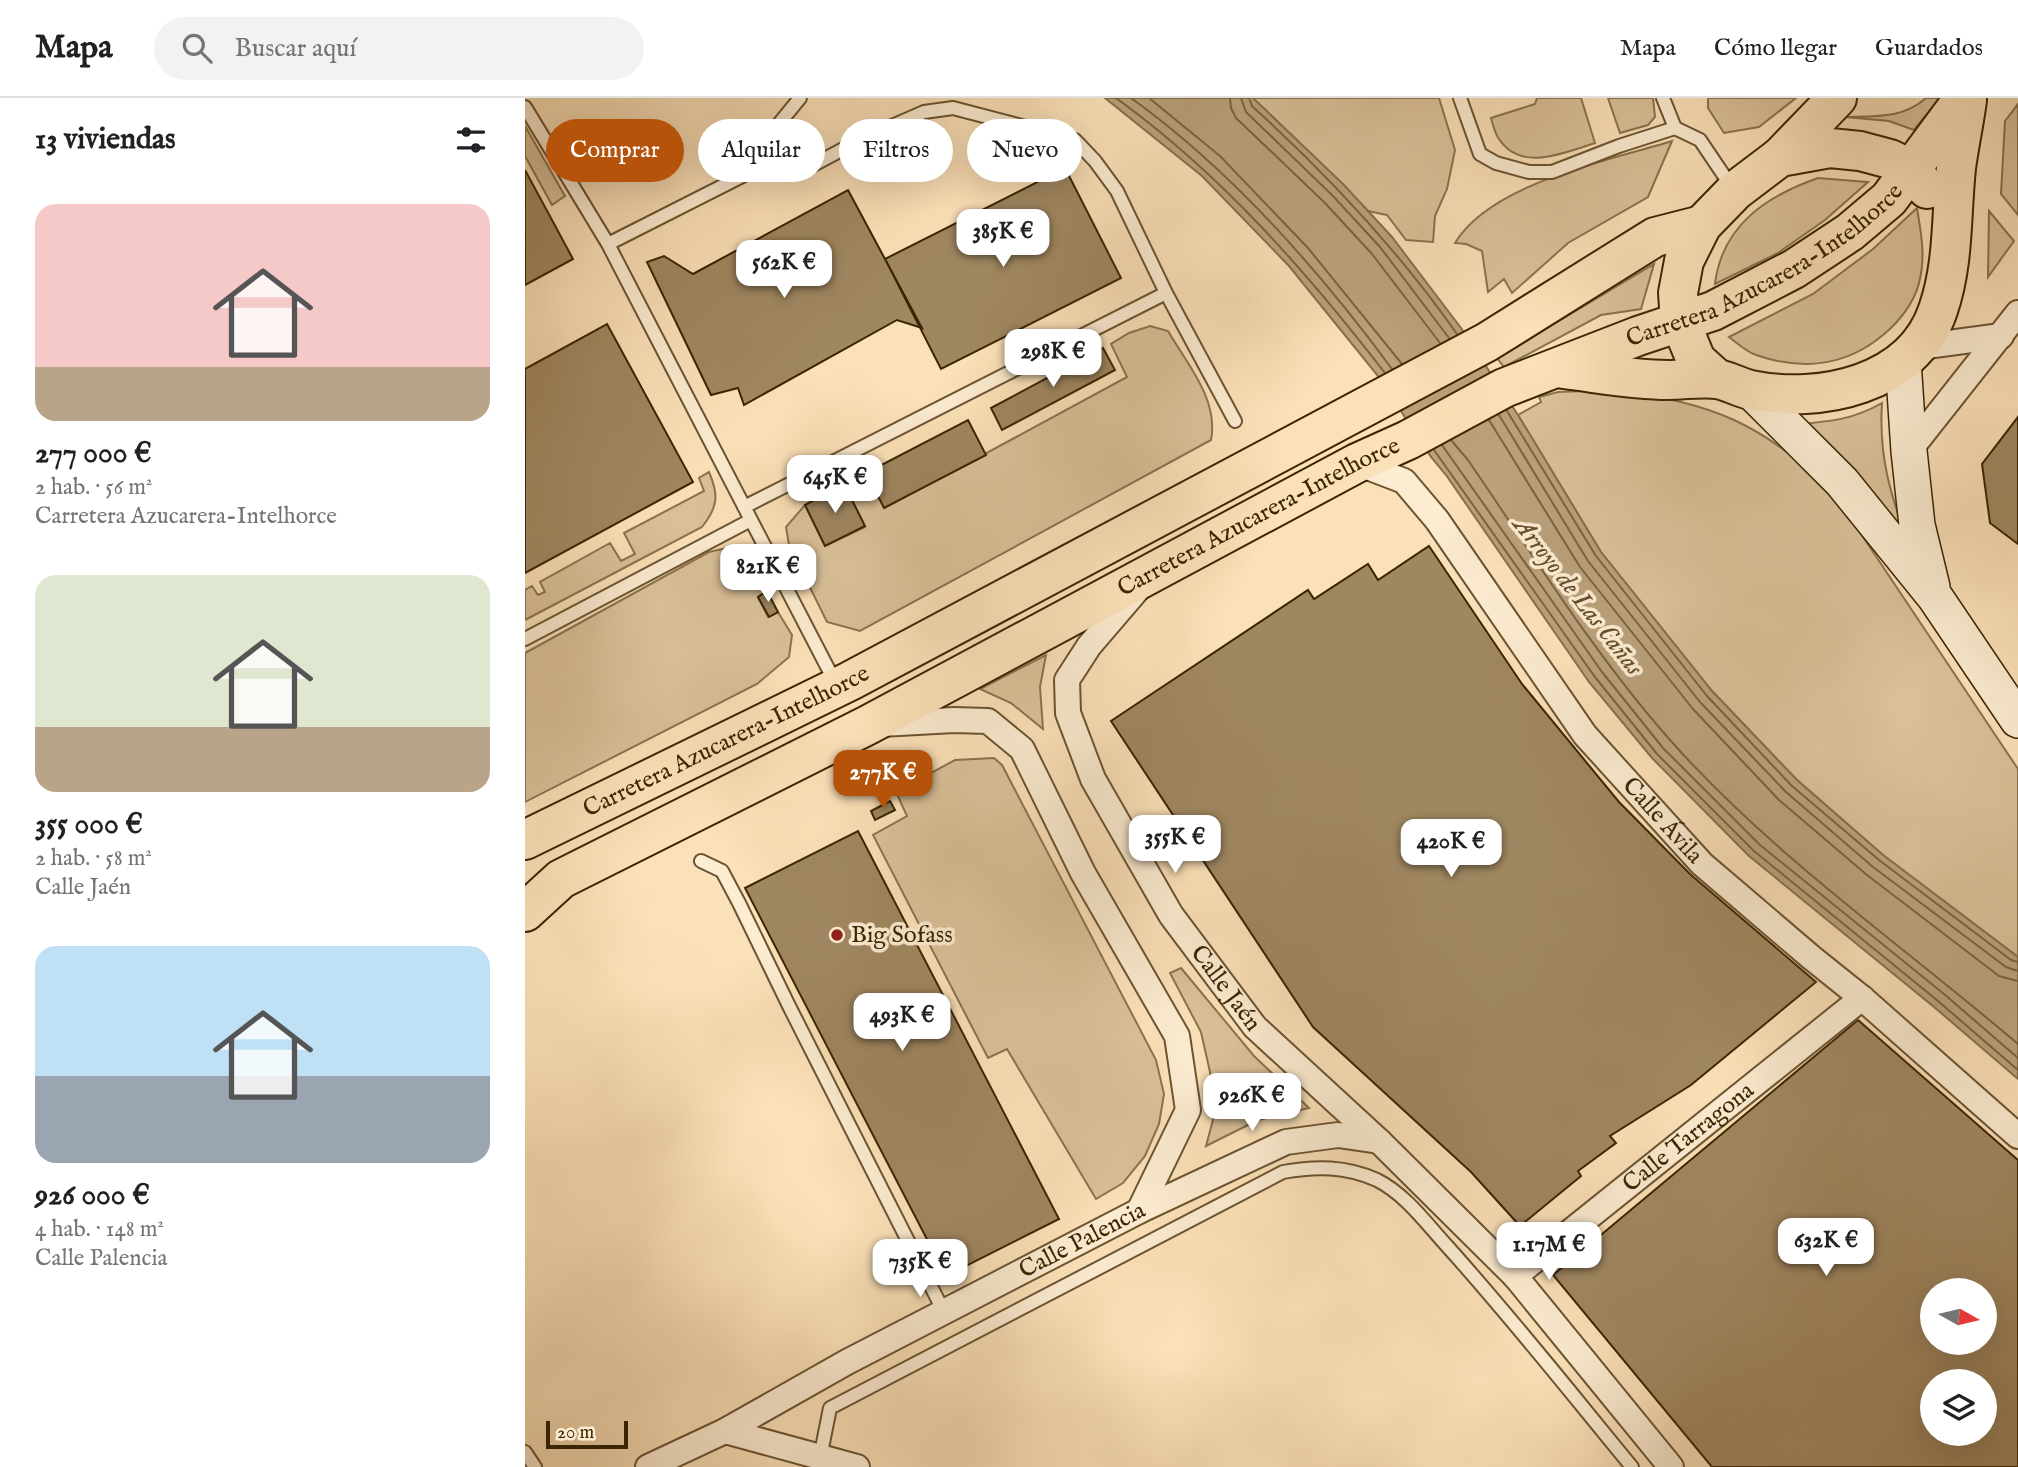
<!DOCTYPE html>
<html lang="es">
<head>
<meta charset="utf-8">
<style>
	:root { --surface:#fff; --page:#f2f2f2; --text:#202124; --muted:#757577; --line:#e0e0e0; --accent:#b45309 }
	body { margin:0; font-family:"IM FELL English",serif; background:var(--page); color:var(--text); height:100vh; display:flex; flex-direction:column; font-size:26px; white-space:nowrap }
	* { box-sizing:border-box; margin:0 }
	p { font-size:23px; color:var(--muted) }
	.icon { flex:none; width:38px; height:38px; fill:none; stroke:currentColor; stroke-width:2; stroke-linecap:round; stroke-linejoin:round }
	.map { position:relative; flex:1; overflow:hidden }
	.drawer { display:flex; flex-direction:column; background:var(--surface); width:525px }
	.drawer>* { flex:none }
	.guide { position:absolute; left:21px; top:21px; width:665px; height:63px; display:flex; gap:14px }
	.needle { width:46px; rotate:98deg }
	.buttons { position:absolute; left:1395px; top:1180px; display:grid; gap:14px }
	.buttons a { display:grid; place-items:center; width:77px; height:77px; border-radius:50%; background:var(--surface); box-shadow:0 7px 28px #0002; font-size:35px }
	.scale { position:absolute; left:21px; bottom:18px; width:82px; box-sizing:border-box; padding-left:7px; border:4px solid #3b2502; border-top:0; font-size:19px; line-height:24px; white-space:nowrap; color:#3b2502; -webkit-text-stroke:5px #fcecd2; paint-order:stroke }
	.price { position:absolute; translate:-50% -60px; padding:0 16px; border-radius:14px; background:#fff; color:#222; font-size:23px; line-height:46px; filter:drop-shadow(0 2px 4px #0008) }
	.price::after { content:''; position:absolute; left:50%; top:42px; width:21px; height:16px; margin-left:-10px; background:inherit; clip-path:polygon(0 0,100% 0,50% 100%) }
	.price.on { background:var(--accent); color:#fff }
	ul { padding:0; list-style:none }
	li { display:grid; align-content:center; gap:14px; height:371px; padding:0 35px }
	li span { display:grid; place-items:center; height:217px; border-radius:21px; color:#555 }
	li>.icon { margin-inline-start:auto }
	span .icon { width:126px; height:126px; fill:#fffc; stroke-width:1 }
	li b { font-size:30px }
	h2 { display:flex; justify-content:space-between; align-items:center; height:84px; padding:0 35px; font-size:30px }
	.tag { padding:0 24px; border-radius:32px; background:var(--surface); box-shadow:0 7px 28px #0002; font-size:24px; line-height:63px }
	.tag.on { background:var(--accent); color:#fff }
	header { display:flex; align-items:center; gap:42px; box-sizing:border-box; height:98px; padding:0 35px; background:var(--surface); border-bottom:2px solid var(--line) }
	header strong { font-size:33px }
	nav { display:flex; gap:38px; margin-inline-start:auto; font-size:24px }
	.search { width:490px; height:63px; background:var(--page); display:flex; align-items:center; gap:18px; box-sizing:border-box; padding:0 24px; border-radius:38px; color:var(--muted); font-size:26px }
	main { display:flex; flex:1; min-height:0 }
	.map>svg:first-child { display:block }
	.green { fill:#dac19a; stroke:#8a734e; stroke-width:2 }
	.water { fill:#baa17b; stroke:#876f4b; stroke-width:2 }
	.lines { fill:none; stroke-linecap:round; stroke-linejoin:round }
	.shore { stroke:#7a633e; stroke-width:2 }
	.building { fill:#9f8761; stroke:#3b2502; stroke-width:2; fill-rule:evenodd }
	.lane-casing { stroke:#6b5430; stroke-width:16 }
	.street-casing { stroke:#6b5430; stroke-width:28 }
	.secondary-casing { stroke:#3b2502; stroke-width:38 }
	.primary-casing { stroke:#3b2502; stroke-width:42 }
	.lane { stroke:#fcecd2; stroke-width:12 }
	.street { stroke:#fcecd2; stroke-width:24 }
	.secondary { stroke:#fcecd2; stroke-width:35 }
	.primary { stroke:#fbe1b9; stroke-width:38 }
	.poi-dot { fill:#8f2418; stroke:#fcecd2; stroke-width:2.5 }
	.labels { text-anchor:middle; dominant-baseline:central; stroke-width:7; stroke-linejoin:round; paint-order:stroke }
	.street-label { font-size:24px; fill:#3b2502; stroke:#fcecd2 }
	.poi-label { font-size:24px; fill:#3b2502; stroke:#fcecd2; text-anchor:start }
	.water-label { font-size:26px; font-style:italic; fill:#67502c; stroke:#fcecd2 }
</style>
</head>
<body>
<header>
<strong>Mapa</strong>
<div class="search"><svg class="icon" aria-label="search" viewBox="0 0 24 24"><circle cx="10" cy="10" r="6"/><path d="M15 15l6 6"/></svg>Buscar aquí</div>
<nav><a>Mapa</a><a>Cómo llegar</a><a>Guardados</a></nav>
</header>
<main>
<section class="drawer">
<h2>13 viviendas<svg class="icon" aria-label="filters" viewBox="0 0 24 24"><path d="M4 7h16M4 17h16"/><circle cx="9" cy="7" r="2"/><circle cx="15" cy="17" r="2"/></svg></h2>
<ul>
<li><span style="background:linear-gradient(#f6c9c9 75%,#b9a48a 0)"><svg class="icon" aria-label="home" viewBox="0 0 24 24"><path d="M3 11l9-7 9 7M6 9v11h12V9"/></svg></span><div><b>277 000 €</b><p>2 hab. · 56 m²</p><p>Carretera Azucarera-Intelhorce</p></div></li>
<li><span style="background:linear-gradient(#dfe7d0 70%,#b9a48a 0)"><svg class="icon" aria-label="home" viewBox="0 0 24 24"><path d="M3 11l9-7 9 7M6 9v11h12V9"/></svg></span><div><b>355 000 €</b><p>2 hab. · 58 m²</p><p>Calle Jaén</p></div></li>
<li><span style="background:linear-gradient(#bfe0f5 60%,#9aa5b1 0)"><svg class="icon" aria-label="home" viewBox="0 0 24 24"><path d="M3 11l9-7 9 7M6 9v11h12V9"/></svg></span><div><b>926 000 €</b><p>4 hab. · 148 m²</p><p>Calle Palencia</p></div></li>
</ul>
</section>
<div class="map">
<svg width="1493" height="1369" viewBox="0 0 1493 1369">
	<rect width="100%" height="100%" fill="#fbe1b9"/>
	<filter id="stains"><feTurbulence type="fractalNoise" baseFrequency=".00286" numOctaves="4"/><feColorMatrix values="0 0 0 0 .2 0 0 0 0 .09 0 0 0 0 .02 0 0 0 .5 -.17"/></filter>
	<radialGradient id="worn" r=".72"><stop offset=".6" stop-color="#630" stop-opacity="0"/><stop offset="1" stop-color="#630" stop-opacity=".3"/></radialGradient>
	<path class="green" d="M728,0H914L930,52L922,91L910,118L908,144L881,142L862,117L843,113Z
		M1012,0H1056L1070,45C1041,54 996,75 974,41C970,36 968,27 966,20L1010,6Z
		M1083,0H1128L1130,19L1123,27L1095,35Z
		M1183,0H1271L1234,29L1199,35L1183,10Z
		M1401,0H1415L1389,32L1364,23L1320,19C1349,18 1378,21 1401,0Z
		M1493,6V117L1476,96L1480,23Z
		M0,28L40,98L27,107L0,58Z
		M1147,43L1123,99L1043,145L987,195L979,181L963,194L957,153L941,146L930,145C966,85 1083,63 1147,43Z
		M1293,80L1343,84L1300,122L1253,155L1190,186C1197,127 1242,98 1293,80Z
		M1392,110C1396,135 1401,159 1394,185C1389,205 1374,224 1358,237C1321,268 1277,273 1231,257C1222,254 1212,245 1204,239L1288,196L1348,151Z
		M1464,113L1489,143L1463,179Z
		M1129,166L1116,211L1076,217L979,269L972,260Z
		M625,228L643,233C662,266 694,302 686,342L335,533L302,524L264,447L261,429L280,407L300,448L340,429L319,386L341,375L360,410L602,279L586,246L604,235Z
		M1087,292C1184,303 1241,326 1310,397L1493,671V859L1358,757L1272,682L1187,593L1076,454L993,317L1016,304L1014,299L1033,294Z
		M1357,305C1353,365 1369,405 1388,461L1276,326C1308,323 1329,321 1357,305Z
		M184,374C194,397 193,409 177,429L0,522V492L7,488L13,497L20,494L15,484L85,445L96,463L110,456L99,435L179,393L174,380Z
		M206,449L220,456L242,493L233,499L243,519L253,514L267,537L264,559L232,586L0,704V555L184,454Z
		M521,557L515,589L518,631L486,605L455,591Z
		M469,660L477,667L631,962L639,996L634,1026L620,1058L598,1085L571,1101L482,951L463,960L348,737L382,718L371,694L430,662Z
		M656,870L729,958L784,1010L733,1022L681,1048L689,1018L685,974L676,934L645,875Z"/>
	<path class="water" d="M580,0H728L819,87L867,139L936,230L993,317L1076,454L1187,593L1272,682L1358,757L1493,859V981L1409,909L1224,758L1127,660L1064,584L921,377L906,359L853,278L764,168L677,78Z"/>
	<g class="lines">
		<path class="shore" d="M591,0C696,76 781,173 860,275
			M606,0C706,72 794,172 867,271
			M624,0L695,58L783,150L877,266
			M705,0L706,10L711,20L800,105L847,156L915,245
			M716,0L721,14L808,98L855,149L924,240
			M724,0L727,8C803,77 873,152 932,236
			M982,313L1071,458L1182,598L1267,688L1354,762L1486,862L1493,864
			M974,317L1063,463L1175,604L1261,694L1348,769L1481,869L1493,873
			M964,322L1055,469L1168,611L1254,702L1342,777L1474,878L1493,883
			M926,342L943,362C1008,457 1069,556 1145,642C1247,757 1377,847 1493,946
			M917,347L1077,574L1138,650L1235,747L1419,896L1493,960
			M909,352L1070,579L1132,656L1229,753L1413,903L1493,972"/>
	</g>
	<path class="building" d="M540,70L596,180L416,271L360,161Z
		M0,72L48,161L0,187Z
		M323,92L397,230L372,222L219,307L213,290L186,297L122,164L139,158L168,176Z
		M82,226L168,384L0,475V271Z
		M578,250L590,272L477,332L466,310Z
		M1493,319V446L1465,425L1457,366Z
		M443,322L461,357L359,410L341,375Z
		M319,386L340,428L300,448L280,407Z
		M904,448L997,586L1094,704L1166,777L1291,884L1166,987L1085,1038L1091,1045L1053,1073L1056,1078L995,1128L946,1074L788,929L586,623L783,492L789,501L843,466L853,482Z
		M242,493L253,514L244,519L233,499Z
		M365,703L370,712L350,722L346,713Z
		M333,733L534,1121L421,1178L220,790Z
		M1333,922L1493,1062V1369H1187L1028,1177ZM1407,1192H1460V1244H1407ZM1407,1283H1460V1335H1407Z"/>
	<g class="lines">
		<defs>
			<path id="lane" d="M935,0L955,56L971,65L1004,74H1027L1094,48L1150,30
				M1138,0L1150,30L1175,42L1208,91
				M0,9L83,146L310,584
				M245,64L260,71L279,72L337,41L399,14L428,10L550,42L570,63L592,93L641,195L710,323
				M83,146L245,64L248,33L275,0
				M219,409L641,195
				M0,541L226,422
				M176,763L197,773L214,805L264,908L419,1214
				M0,1354L10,1369
				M295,1360L305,1310L758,1074C791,1068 821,1068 852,1082C880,1096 901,1125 922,1148C986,1219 1046,1295 1107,1369"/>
			<g id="street">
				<path d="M1394,249L1476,238"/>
				<path d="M1384,353L1493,215"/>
				<path id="s1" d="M832,365L879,383L912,422L1060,637L1177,766L1287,860L1337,900L1493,1038"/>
				<path id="s2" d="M612,492L564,548L542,582L543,615L568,681L646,817L730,929L854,1043L990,1178L1146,1369"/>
				<path d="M356,626L429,622L463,623L497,651L558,775L652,938L663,1012L614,1113"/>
				<path id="s3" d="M990,1178L1337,900"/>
				<path d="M200,1333L332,1369"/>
				<path id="s4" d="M123,1369L200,1333L322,1264L614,1113L761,1044L813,1037L854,1043"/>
			</g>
			<path id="secondary" d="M1378,263L1384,353L1392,427L1407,489
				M1225,292L1317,384L1410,499L1493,622"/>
			<g id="primary">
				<path d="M1255,59L1312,0"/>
				<path d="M1038,271C1072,275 1108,282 1143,282C1159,282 1175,279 1191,281C1203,282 1214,290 1226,292C1295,306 1388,287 1413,212C1429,166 1426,118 1431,70C1434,47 1439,25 1442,2"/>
				<path d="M1192,281L1171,262L1155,223L1153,195L1159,163L1177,127L1210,93L1255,59L1305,50L1335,53L1365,61L1387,72L1402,91"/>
				<path id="s5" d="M0,742L325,583L962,244L1130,139L1177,127"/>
				<path id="s6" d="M0,814L36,781L343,627L832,365L883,342L979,290L1113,238L1188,213L1269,171L1325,134L1364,101L1439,0"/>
			</g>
		</defs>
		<use href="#lane" class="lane-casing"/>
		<use href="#street" class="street-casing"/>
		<use href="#secondary" class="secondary-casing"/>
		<use href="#primary" class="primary-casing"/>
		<use href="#lane" class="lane"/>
		<use href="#street" class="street"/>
		<use href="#secondary" class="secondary"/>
		<use href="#primary" class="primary"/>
	</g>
	<circle class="poi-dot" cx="312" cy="837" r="7"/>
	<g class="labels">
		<g class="street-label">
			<text stroke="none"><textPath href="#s6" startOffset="1402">Carretera Azucarera-Intelhorce</textPath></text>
			<text stroke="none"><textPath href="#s6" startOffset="835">Carretera Azucarera-Intelhorce</textPath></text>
			<text stroke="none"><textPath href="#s5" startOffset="224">Carretera Azucarera-Intelhorce</textPath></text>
			<text stroke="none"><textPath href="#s1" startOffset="478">Calle Ávila</textPath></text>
			<text stroke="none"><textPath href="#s2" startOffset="466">Calle Jaén</textPath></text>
			<text stroke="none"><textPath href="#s3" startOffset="222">Calle Tarragona</textPath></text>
			<text stroke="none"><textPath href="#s4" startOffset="490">Calle Palencia</textPath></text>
		</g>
		<g class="poi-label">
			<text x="326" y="837">Big Sofass</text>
		</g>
		<g class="water-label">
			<text transform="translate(1053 498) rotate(52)">Arroyo de Las Cañas</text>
		</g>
	</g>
	<rect width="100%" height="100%" filter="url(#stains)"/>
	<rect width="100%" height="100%" fill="url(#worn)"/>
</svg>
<div class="buttons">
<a><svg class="needle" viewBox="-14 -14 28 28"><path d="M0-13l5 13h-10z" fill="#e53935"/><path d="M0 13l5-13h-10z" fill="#757577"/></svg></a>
<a><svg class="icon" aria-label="layers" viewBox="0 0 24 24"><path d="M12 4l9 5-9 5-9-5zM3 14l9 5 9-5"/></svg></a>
</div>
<div class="scale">20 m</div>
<b class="price" style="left:478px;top:171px">385K €</b>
<b class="price" style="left:259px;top:202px">562K €</b>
<b class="price" style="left:528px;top:291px">298K €</b>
<b class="price" style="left:310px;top:417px">645K €</b>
<b class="price" style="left:243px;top:506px">821K €</b>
<b class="price on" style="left:358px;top:712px">277K €</b>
<b class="price" style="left:650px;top:777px">355K €</b>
<b class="price" style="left:926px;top:781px">420K €</b>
<b class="price" style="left:377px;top:955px">493K €</b>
<b class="price" style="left:727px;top:1035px">926K €</b>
<b class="price" style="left:1301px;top:1180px">632K €</b>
<b class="price" style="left:1024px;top:1184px">1.17M €</b>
<b class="price" style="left:395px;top:1201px">735K €</b>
<div class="guide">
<a class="tag on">Comprar</a>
<a class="tag">Alquilar</a>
<a class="tag">Filtros</a>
<a class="tag">Nuevo</a>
</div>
</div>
</main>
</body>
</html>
